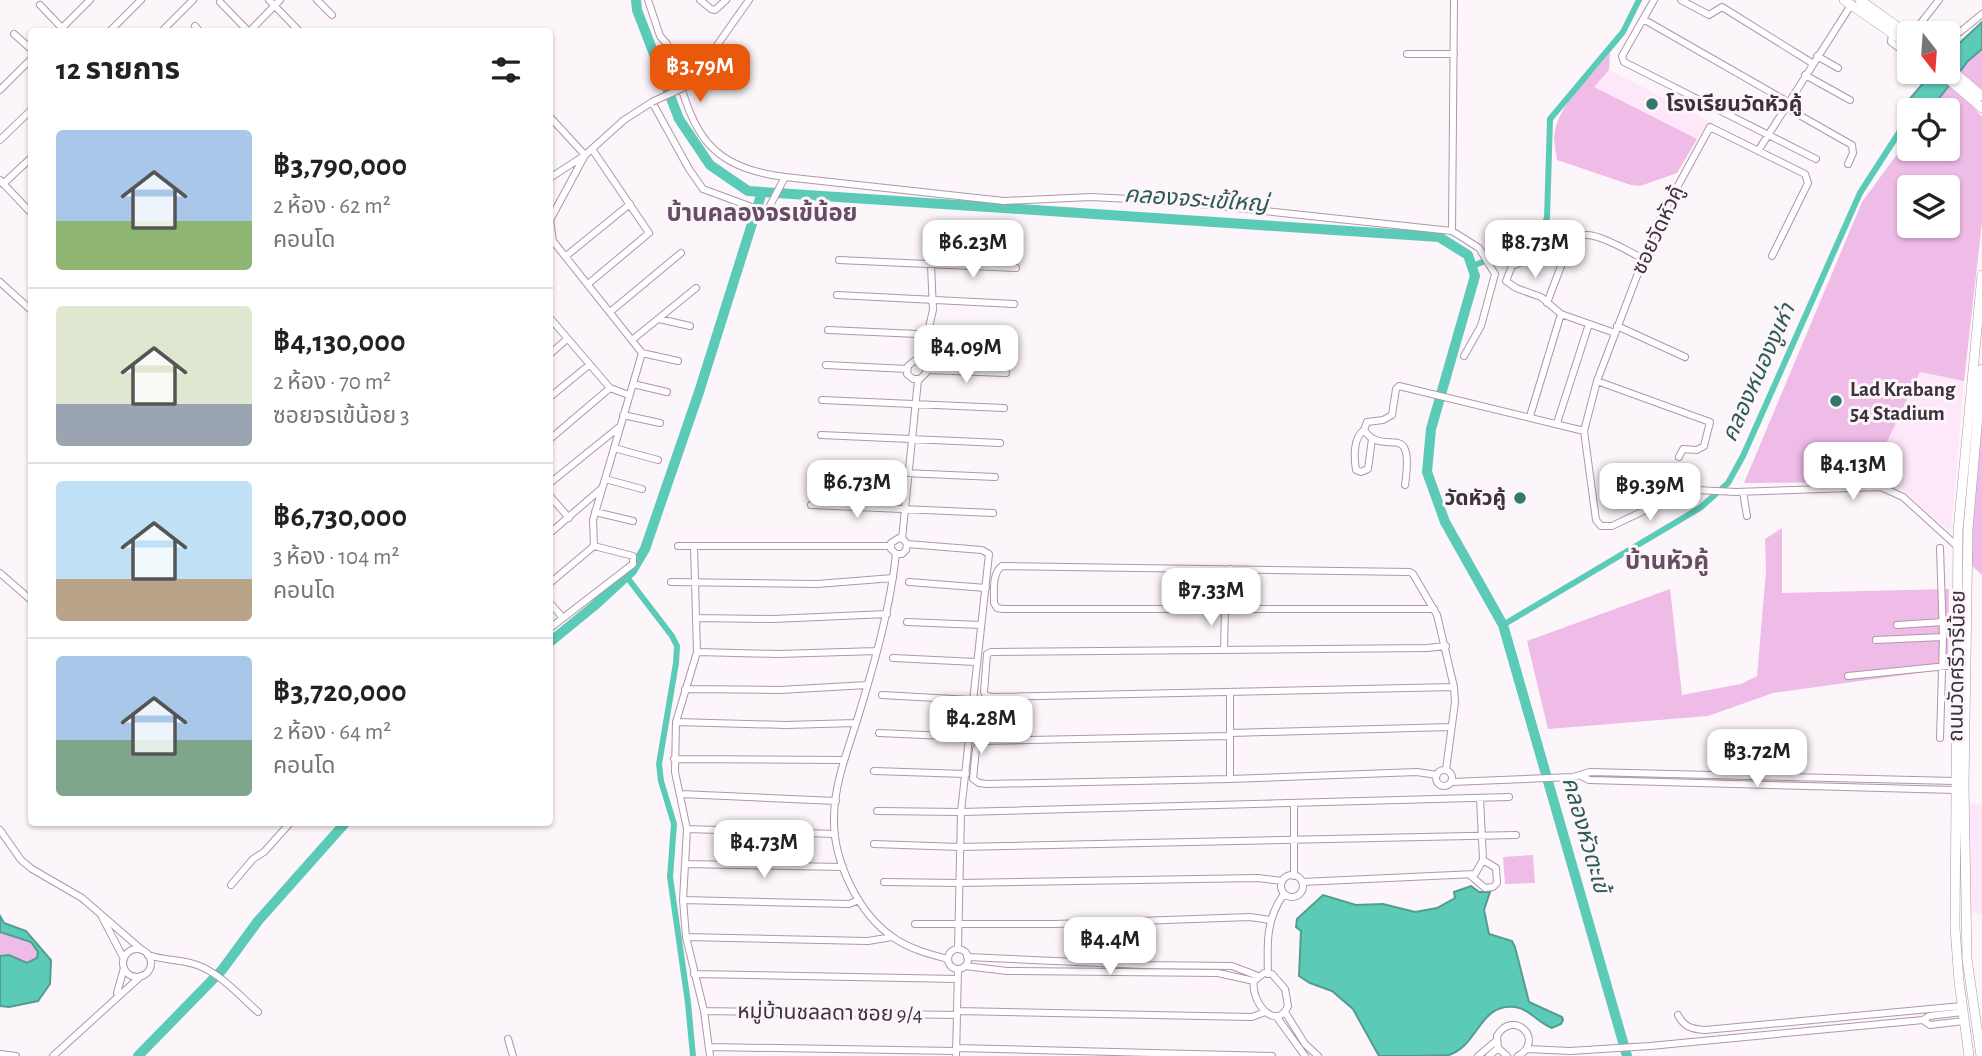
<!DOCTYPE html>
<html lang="th">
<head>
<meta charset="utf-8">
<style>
	:root { --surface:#fff; --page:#f6f6f6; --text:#222; --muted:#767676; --line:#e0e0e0; --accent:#ea580c }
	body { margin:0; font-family:"Alegreya Sans","Noto Sans Thai",sans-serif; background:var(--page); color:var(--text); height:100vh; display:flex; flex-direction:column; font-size:26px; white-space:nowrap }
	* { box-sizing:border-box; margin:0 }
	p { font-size:23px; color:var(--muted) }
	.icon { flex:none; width:38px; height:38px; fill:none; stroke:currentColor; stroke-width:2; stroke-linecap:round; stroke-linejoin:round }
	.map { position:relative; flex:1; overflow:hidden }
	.drawer { position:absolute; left:28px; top:28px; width:525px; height:798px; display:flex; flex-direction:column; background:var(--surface); border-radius:7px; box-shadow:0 2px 5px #0004 }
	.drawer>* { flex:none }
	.needle { width:46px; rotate:163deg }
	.tools { position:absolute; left:1897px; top:21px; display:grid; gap:14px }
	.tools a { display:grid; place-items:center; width:63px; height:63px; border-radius:7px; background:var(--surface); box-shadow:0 2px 5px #0004; font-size:35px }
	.price { position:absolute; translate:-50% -60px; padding:0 16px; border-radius:14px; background:#fff; color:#222; font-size:23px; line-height:46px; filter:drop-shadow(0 2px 4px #0008) }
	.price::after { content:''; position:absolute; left:50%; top:42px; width:21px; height:16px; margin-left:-10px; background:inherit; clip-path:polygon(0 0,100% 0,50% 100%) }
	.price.current { background:var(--accent); color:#fff }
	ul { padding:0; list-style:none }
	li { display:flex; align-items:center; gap:21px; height:175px; padding:0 28px }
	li+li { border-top:2px solid var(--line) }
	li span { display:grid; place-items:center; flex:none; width:196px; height:140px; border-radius:7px; color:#555 }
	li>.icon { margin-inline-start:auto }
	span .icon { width:84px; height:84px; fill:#fffc; stroke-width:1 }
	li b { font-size:30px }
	h2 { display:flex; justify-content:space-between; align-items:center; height:84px; padding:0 28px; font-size:30px }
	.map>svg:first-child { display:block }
	.built { fill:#fde7f9 }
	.green { fill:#efbbe7; fill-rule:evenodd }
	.water { fill:#5bcbb8; stroke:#529d92; stroke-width:2 }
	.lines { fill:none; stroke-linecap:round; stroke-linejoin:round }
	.canal { stroke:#5bcbb8; stroke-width:6 }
	.river { stroke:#5bcbb8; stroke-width:10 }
	.street-casing { stroke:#b295ad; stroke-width:8 }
	.secondary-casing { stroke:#b295ad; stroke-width:10 }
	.street { stroke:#fff; stroke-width:6 }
	.secondary { stroke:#fff; stroke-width:9 }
	.street-bridge-casing { stroke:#b295ad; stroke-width:8; stroke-linecap:butt }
	.street-bridge { stroke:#fff; stroke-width:6 }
	.poi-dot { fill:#33786d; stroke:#fcf5fa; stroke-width:2.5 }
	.labels { text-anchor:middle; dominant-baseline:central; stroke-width:6; stroke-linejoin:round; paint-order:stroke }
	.poi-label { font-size:21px; font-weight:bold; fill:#3d313b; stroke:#fcf5fa; text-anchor:start }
	.street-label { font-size:21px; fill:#3d313b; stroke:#fcf5fa }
	.water-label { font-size:23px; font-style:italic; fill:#2b5b52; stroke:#fcf5fa }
	.quarter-label { font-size:24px; font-weight:bold; fill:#674d63; stroke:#fcf5fa }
</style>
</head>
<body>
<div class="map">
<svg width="1982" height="1056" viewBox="0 0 1982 1056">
	<rect width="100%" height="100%" fill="#fcf5fa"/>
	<path class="built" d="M1609,70L1709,121L1697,139L1593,87Z
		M1920,372L1964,381L1951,532L1893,482H1868Z
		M1982,803V915L1968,912L1966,804Z"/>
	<path class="green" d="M1982,49V91L1971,104L1982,117V222L1964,381L1920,372L1868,482L1744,483L1862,202L1909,138V149H1948V110H1930L1968,61ZM1909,187H1948V226H1909Z
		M1610,52L1609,70L1594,87L1697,139L1677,173L1640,186L1631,185L1557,160C1556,153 1554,144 1554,137C1557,103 1592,78 1610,52Z
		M1982,393V575L1971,565V485Z
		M1782,528V593L1949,589L1948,669L1773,693L1708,716L1548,729L1527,641L1670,589L1682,695L1741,684L1757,676L1766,571L1765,539Z
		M1533,855L1535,883L1505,884L1503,857Z
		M0,916L4,923L26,931L51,960L50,984L38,1001L9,1007L0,1006Z"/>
	<path class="water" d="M1982,22V49L1968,61L1930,110H1909V119L1899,111L1933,72H1948V54Z
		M1471,886L1479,892H1490L1484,910L1489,934L1512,941L1515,947L1529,1002L1562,1017L1563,1020L1561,1024L1552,1028C1538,1023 1530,1009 1515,1007C1479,1003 1479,1045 1449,1055C1434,1056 1397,1056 1379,1056L1353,1009L1332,991L1310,983L1299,976L1301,931L1296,927L1297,919L1323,895L1356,905L1383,904L1415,912L1437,908L1455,898L1454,892Z
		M0,916L4,923L26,931L51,960L50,984L38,1001L9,1007L0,1006V956L9,955L27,963L37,958L38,952L31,942L0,932Z"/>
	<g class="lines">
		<path class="canal" d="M1472,266L1536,242L1547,218L1550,119L1623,32L1639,0
			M626,576L672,636L677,646L676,663L659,764L661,781L674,824L670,877L688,1003L693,1056
			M1503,625L1700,508L1728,483L1743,456L1860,193L1909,117"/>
		<path class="river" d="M636,0L637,10L679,119L710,165L748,191L1439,237L1468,255L1475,276L1431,429L1427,472L1445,522L1503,625L1627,1056
			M550,642L594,606L632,571L645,549L699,392L762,192
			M138,1056L222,970L258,921L346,822"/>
		<defs>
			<path id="street" d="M269,0L300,32
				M317,0L332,15
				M648,0L660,36L667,44C693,119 693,165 785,177
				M700,0L711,9L715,10L726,0
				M1654,0L1622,56L1624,62L1816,159
				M1681,0L1709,15L1722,7L1812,63
				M220,2L249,32L280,0
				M40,5L62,28
				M1643,19L1788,102
				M1922,24L1933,33
				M195,26L200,32
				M58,32L90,0
				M109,32L141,0
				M161,32L193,0
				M1892,33L1891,42L1909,55
				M1913,33L1939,0
				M14,34L32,50
				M1948,36L1960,32L1982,14
				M1407,54H1454
				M1817,56L1838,68
				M1805,75L1850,100
				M689,85L749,0
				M0,90L32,58
				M1785,107L1852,145L1853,153L1848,164
				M550,117L585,155L550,178
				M0,140L32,109
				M1758,151L1851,5
				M0,180L32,214
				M3,184L32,157
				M1452,231L1454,0
				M1552,241L1543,253L1512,266L1506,281L1516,288L1541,297L1561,314L1615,333
				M566,256L630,204
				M1772,256L1808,183L1805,174L1710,127L1656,226L1597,381L1584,431L1596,520L1601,526H1612L1675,496L1696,490L1736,492L1881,487L1903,497L1958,547
				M839,260L1016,268
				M0,282L32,311
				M588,284L649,233L592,149
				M837,295L1014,304
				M1547,303L1572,237C1593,228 1623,249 1642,258
				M610,312L681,253
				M550,318L610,388L629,395
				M659,319L690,326
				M1617,326L1685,357
				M828,330L1008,338
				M632,340L696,288
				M550,354L567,339
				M678,361L642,353L553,241L550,220L585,155L624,120L652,102L689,169L703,189L749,206L765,215L785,177L1004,201L1091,197L1170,201L1452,231L1479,248L1495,274L1481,326L1464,356
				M921,362L914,361L908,366L907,374L913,379H920L926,373V367L921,362L933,310L931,265
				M826,365L907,369
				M927,370L1006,373
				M1597,381L1710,422L1704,446L1697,450L1683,449L1679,457
				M633,384L667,392
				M550,397L589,365
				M822,400L1004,408
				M623,415L660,423
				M1530,416L1561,314
				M1557,423L1589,324
				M1364,430C1353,437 1354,458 1356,470L1361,472L1368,469L1372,439
				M821,435L1000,443
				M550,439L610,388
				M614,448L658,460
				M814,469L995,477
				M605,479L642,489
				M550,483L618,428
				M1405,485C1415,415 1384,460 1364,430L1367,422L1383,420L1392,415L1396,389L1399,386L1584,431
				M1743,492L1747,516
				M550,496L569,518
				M811,505L993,513
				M595,512L633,521
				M550,533L601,489
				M902,539L918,380
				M907,544L906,550L902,554H896L891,549V543L899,538L903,539L907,544L982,550L989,554L961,812L958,949
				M678,546H891
				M694,547L697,652L676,722L675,772L687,829L683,900L686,937L704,1011L710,1056
				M1940,548L1943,637L1940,738
				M896,554C890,609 875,661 859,714C849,747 834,783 834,818C833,860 858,914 894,938C910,949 929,954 948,959
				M0,573L32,601
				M671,582L817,584L893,578
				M909,582L986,588
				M550,583L594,546L593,520L642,353
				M550,603L563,618
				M1229,608L1230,569
				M1434,609H1003L997,608L994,603C994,591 992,573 1002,566L1410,572L1413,574L1437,615L1454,687L1455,702L1446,770
				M697,618L773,619L887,614
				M907,622L981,625
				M1897,625L1943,622
				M550,628L633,564V556L594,546
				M1876,640L1943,637
				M1446,646L1427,648L991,652L987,654L984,692L986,696L993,697L1454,687
				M1224,649L1225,608
				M697,652L778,654L877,651
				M893,658L976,662
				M1848,676L1957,665
				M685,689L780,690L867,685
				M1230,692V779
				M882,695L971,700
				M676,722L786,725L856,723
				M879,733L969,737
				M1230,733L1450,727
				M1229,736L981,741L976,749L973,779L979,783L987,784L1230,779L1417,772L1437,775
				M674,759L844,760
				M1436 778a8 8 0 1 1 16 0a8 8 0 1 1-16 0Z
				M874,771L966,774
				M1581,776L1589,780L1955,790
				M1451,782L1573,777L1590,772L1955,781
				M681,794L836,801
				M877,811L961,812L1509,797
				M687,829L835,834
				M0,830L21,860L32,869L82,898L142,950
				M874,844L960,847L1516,835
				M685,864L843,867
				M1281 886a11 11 0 1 1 22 0a11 11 0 1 1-22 0Z
				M1294,876V804
				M1471,876L1485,888L1493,887L1497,883L1496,868L1483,860
				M884,882L959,883L1258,878L1282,881
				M1302,882L1475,874L1483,860L1480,798
				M231,885L253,859L264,852L291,822
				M683,900L849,904L859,900
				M102,917L124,959
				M915,924H1055L1250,917L1270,920
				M686,937L868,941L892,937
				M948 959a10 10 0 1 1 20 0a10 10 0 1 1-20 0Z
				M123 963a14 14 0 1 1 28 0a14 14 0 1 1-28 0Z
				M148,955C166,961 181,959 197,965C220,973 240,996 258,1012
				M967,957L1143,965L1232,966L1258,976
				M965,966L1007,971L1218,973L1254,981
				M1264,973L1272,974L1285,989L1288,1006C1276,1033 1250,1001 1254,981Z
				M694,974L957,979
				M1268,974C1267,944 1266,918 1284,894
				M117,993L124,968
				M704,1011L957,1015
				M957,1011L1252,1017L1265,1012
				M1285,1012L1305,1044L1318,1056
				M1678,1015C1684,1027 1691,1029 1705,1030L1962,1006
				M1276,1016L1305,1056
				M1923,1020L1930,1025L1964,1021
				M508,1039L513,1056
				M709,1047L956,1051
				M956,1048L1272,1056
				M1527,1049L1570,1051L1650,1046L1923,1020L1929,1016L1963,1012
				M0,1054L16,1056
				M53,1056L141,976
				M956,1056L958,969
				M1478,1056L1496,1041
				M1489,1056L1498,1048
				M1507,1056L1498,1048L1497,1036C1513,1008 1546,1040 1518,1056"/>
			<path id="secondary" d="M1844,0L1909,45
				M1860,0L1909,35
				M1948,67L1982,96
				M1940,72L1982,108
				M1969,1056L1959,981L1955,928L1958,531L1982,275
				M1981,1056L1967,959L1964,785L1968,529L1982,369"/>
		</defs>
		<use href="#street" class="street-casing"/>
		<use href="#secondary" class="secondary-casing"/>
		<use href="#street" class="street"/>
		<use href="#secondary" class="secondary"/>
		<defs>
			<path id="street-bridge" d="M652,102L689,85"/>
		</defs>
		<use href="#street-bridge" class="street-bridge-casing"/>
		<use href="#street-bridge" class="street-bridge"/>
	</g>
	<g class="poi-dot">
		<circle cx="1652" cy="104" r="7"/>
		<circle cx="1836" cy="401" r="7"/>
		<circle cx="1520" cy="498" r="7"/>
	</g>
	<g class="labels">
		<g class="poi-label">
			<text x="1666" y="104">โรงเรียนวัดหัวคู้</text>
			<text x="1850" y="389">Lad Krabang<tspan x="1850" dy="24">54 Stadium</tspan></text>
			<text x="1506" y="498" text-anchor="end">วัดหัวคู้</text>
		</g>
		<g class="street-label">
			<text transform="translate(1658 230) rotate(-65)">ซอยวัดหัวคู้</text>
			<text transform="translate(1957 666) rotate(-89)">ถนนวัดศรีวารีน้อย</text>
			<text transform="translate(830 1013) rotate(1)">หมู่บ้านชลลดา ซอย 9/4</text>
		</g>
		<g class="water-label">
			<text transform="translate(1196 200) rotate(4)">คลองจระเข้ใหญ่</text>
			<text transform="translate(1759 373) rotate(-66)">คลองหนองงูเห่า</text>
			<text transform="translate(1585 835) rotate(74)">คลองหัวตะเข้</text>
		</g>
		<g class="quarter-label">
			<text x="762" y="214">บ้านคลองจรเข้น้อย</text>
			<text x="1667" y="562">บ้านหัวคู้</text>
		</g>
	</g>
</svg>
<div class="tools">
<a><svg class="needle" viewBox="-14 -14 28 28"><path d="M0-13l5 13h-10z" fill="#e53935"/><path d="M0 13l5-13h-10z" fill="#767676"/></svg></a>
<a><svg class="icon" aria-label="locate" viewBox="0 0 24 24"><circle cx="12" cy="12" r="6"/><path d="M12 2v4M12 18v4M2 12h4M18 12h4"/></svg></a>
<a><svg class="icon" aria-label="layers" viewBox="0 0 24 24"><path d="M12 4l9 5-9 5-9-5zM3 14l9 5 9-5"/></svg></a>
</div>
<b class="price current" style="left:700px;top:104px">฿3.79M</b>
<b class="price" style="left:973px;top:280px">฿6.23M</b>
<b class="price" style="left:1535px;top:280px">฿8.73M</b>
<b class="price" style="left:966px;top:385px">฿4.09M</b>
<b class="price" style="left:1853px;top:502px">฿4.13M</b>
<b class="price" style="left:857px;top:520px">฿6.73M</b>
<b class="price" style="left:1650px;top:523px">฿9.39M</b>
<b class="price" style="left:1211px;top:628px">฿7.33M</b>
<b class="price" style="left:981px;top:756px">฿4.28M</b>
<b class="price" style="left:1757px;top:789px">฿3.72M</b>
<b class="price" style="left:764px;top:880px">฿4.73M</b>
<b class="price" style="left:1110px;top:977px">฿4.4M</b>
<section class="drawer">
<h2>12 รายการ<svg class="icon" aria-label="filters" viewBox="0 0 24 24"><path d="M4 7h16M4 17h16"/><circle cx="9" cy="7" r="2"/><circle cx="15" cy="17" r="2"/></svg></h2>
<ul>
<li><span style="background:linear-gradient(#a9c7e8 65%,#8fb573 0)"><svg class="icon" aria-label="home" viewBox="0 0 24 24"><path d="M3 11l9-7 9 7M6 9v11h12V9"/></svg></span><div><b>฿3,790,000</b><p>2 ห้อง · 62 m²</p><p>คอนโด</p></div></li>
<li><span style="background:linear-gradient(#dfe7d0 70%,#9aa5b1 0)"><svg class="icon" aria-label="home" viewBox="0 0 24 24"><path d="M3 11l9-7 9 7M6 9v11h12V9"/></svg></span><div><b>฿4,130,000</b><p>2 ห้อง · 70 m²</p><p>ซอยจรเข้น้อย 3</p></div></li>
<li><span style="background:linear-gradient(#bfe0f5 70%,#b9a48a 0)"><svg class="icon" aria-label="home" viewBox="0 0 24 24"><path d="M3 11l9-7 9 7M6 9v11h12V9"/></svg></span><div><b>฿6,730,000</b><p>3 ห้อง · 104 m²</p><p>คอนโด</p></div></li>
<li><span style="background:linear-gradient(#a9c7e8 60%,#7fa58c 0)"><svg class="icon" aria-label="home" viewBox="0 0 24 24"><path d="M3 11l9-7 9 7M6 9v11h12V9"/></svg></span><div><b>฿3,720,000</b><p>2 ห้อง · 64 m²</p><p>คอนโด</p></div></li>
</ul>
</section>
</div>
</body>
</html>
